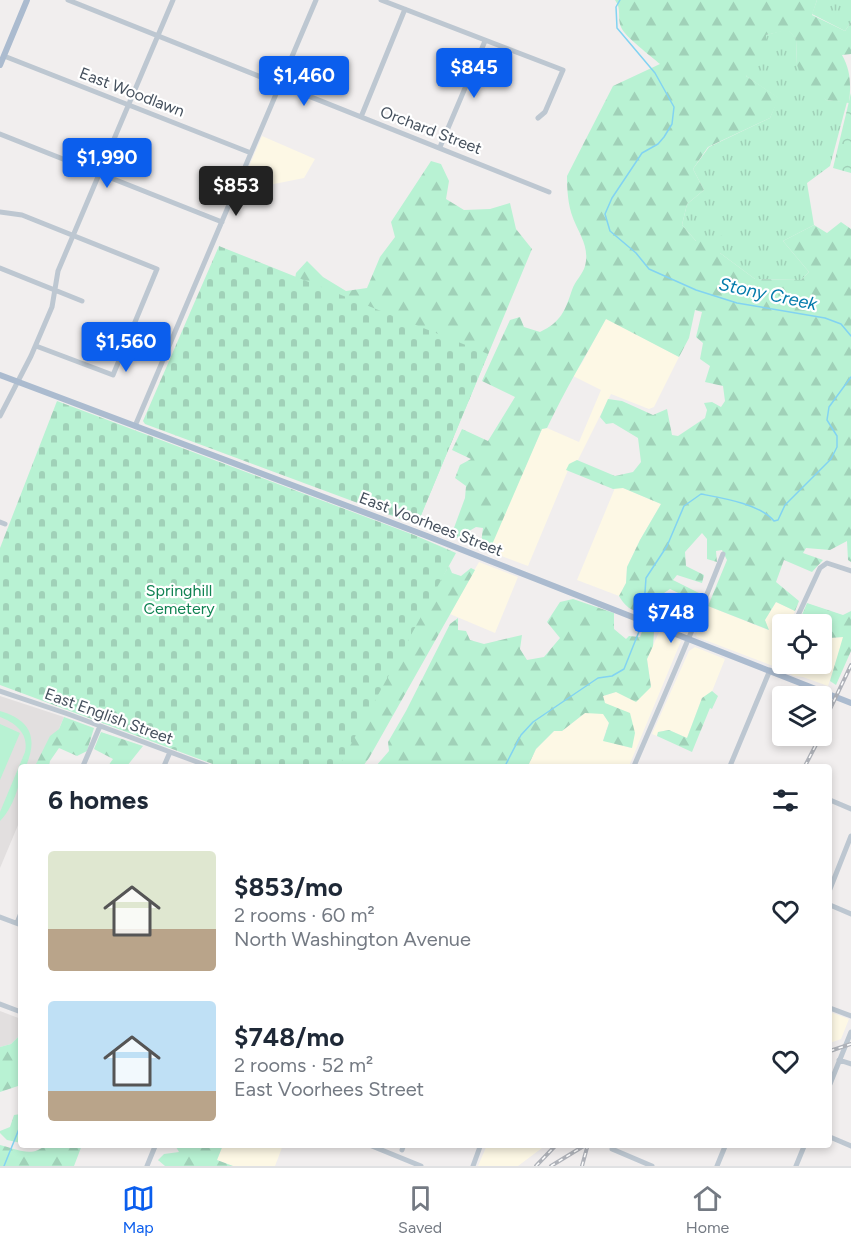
<!DOCTYPE html>
<html lang="en">
<head>
<meta charset="utf-8">
<style>
	:root { --surface:#fff; --page:#f6f6f7; --text:#1f2937; --muted:#747a83; --line:#e0e1e3; --accent:#0b5eed }
	body { margin:0; font-family:Figtree,sans-serif; background:var(--page); color:var(--text); height:100vh; display:flex; flex-direction:column; font-size:22px; white-space:nowrap }
	* { box-sizing:border-box; margin:0 }
	p { font-size:20px; color:var(--muted) }
	.icon { flex:none; width:33px; height:33px; fill:none; stroke:currentColor; stroke-width:2; stroke-linecap:round; stroke-linejoin:round }
	.map { position:relative; flex:1; overflow:hidden }
	.panel { position:absolute; left:18px; top:764px; width:814px; height:384px; display:flex; flex-direction:column; background:var(--surface); border-radius:6px; box-shadow:0 3px 9px #0003 }
	.panel>* { flex:none }
	.fabs { position:absolute; left:772px; top:614px; display:grid; gap:12px }
	.fabs a { display:grid; place-items:center; width:60px; height:60px; border-radius:6px; background:var(--surface); box-shadow:0 3px 9px #0003; font-size:30px }
	.price { position:absolute; translate:-50% -51px; padding:0 14px; border-radius:6px; background:var(--accent); color:#fff; font-size:20px; line-height:39px; filter:drop-shadow(0 2px 3px #0008) }
	.price::after { content:''; position:absolute; left:50%; top:36px; width:18px; height:14px; margin-left:-9px; background:inherit; clip-path:polygon(0 0,100% 0,50% 100%) }
	.price.on { background:#222; color:#fff }
	ul { padding:0; list-style:none }
	li { display:flex; align-items:center; gap:18px; height:150px; padding:0 30px }
	li span { display:grid; place-items:center; flex:none; width:168px; height:120px; border-radius:6px; color:#555 }
	li>.icon { margin-inline-start:auto }
	span .icon { width:72px; height:72px; fill:#fffc; stroke-width:1 }
	li b { font-size:26px }
	h2 { display:flex; justify-content:space-between; align-items:center; height:72px; padding:0 30px; font-size:26px }
	.dock { display:flex; justify-content:space-around; align-items:center; height:84px; border-top:2px solid var(--line); background:var(--surface); font-size:16px; color:var(--muted) }
	.dock a { display:grid; justify-items:center; gap:3px }
	.dock .on { color:var(--accent) }
	.map>svg:first-child { display:block }
	.commercial { fill:#fdf8e5 }
	.education { fill:#e2dfdf }
	.grass { fill:url(#grass-tufts) }
	.forest { fill:url(#forest-firs) }
	.cemetery { fill:url(#cemetery-stones) }
	.park { fill:url(#park-crowns) }
	.pitch { fill:#b8f2d3 }
	.lines { fill:none; stroke-linecap:round; stroke-linejoin:round }
	.stream { stroke:#82d3f2; stroke-width:1.5 }
	.minor { stroke:#bdc7d1; stroke-width:5 }
	.major { stroke:#abbbcf; stroke-width:6 }
	.rail-casing { stroke:#afb2b9; stroke-width:4 }
	.rail { stroke:#fff; stroke-width:1.5; stroke-dasharray:4.5; stroke-linecap:butt }
	.labels { text-anchor:middle; dominant-baseline:central; stroke-width:4.5; stroke-linejoin:round; paint-order:stroke }
	.street-label { font-size:16px; fill:#45505d; stroke:#fff }
	.park-label { font-size:16px; fill:#108352; stroke:#fff }
	.water-label { font-size:18px; font-style:italic; fill:#037bab; stroke:#fff }
</style>
</head>
<body>
<div class="map">
<svg width="851" height="1166" viewBox="0 0 851 1166">
	<defs>
		<pattern id="grass-tufts" width="24" height="20" patternUnits="userSpaceOnUse" patternTransform="scale(1.5)"><rect width="24" height="20" fill="#b8f2d3"/><path d="M3 7l-1-3M5 7V3M7 7l1-3M15 17l-1-3M17 17v-4M19 17l1-3" fill="none" stroke="#a0d1b8"/></pattern>
		<pattern id="forest-firs" width="22" height="20" patternUnits="userSpaceOnUse" patternTransform="scale(1.5)"><rect width="22" height="20" fill="#b8f2d3"/><path d="M5 1l3.5 6h-7zM16 11l3.5 6h-7z" fill="#a0d1b8"/></pattern>
		<pattern id="cemetery-stones" width="16" height="16" patternUnits="userSpaceOnUse" patternTransform="scale(1.5)"><rect width="16" height="16" fill="#b8f2d3"/><path d="M2 7V4a2 2 0 0 1 4 0v3zM10 15v-3a2 2 0 0 1 4 0v3z" fill="#a0d1b8"/></pattern>
		<pattern id="park-crowns" width="20" height="18" patternUnits="userSpaceOnUse" patternTransform="scale(1.5)"><rect width="20" height="18" fill="#b8f2d3"/><path d="M2 6a3 3 0 1 1 6 0M12 15a3 3 0 1 1 6 0" fill="none" stroke="#a0d1b8"/></pattern>
	</defs>
	<rect width="100%" height="100%" fill="#f1eeee"/>
	<path class="commercial" d="M262,136L315,159L304,178L269,185L248,194L239,190Z
		M606,318L679,357L654,407L649,409L611,394L578,460L571,463L528,566L488,551L542,429L547,428L579,442L601,390L573,376L582,363Z
		M615,488H623L661,504L640,540L627,567L626,583L619,596L577,580Z
		M479,562L518,577L495,633L450,614Z
		M776,602L795,611L790,624H783V641L773,666L697,637L696,635L708,606L768,630L765,620Z
		M659,632L681,641L629,766H528L536,749L554,731H562L585,713H603L609,722L603,740L631,748L605,703L603,696L616,692L651,687L647,659Z
		M822,635L829,638L844,637L828,686L803,677L794,676L780,669L783,662L822,663Z
		M695,647L725,659L711,694L702,698L687,738L669,730L658,732L657,736L652,734L689,651Z
		M830,1012L849,1019L841,1039L830,1043Z
		M223,1145H283L275,1166H233L217,1160Z
		M487,1145V1144L546,1145L518,1166H478Z"/>
	<path class="education" d="M0,696L64,717L43,766H21V818L0,868Z
		M0,1011L21,1019V1034L11,1044L0,1047Z"/>
	<path class="grass" d="M817,0H851V22L845,31L812,14Z
		M788,29L796,39L797,65L826,100L847,102L830,166L807,183L814,225L783,241L809,272L801,280L755,279L720,253L696,241L682,225L687,204L704,190L693,169L709,147L770,118L778,98L746,76L766,35Z"/>
	<path class="forest" d="M615,0H817L812,15L845,31L851,22V54L842,55C851,71 851,85 849,103L826,100L804,83L797,65L796,39L788,30L766,35V57L746,76L779,98L770,118L708,147L693,169L704,190L687,204L682,225L696,241L725,235L720,253L755,279L801,280L809,272L783,241L814,225L827,233L841,222L851,229V562L848,560L847,541L830,550L806,548L803,553L823,560L812,572L784,560L776,582L799,601L795,611L776,602L765,620L769,630L708,606L727,560L722,550L716,551L717,562L707,559V539L702,533L685,552L686,566L704,575L702,583L677,575L673,580L699,593L695,601L670,589L661,595L662,612C642,613 630,615 619,596L626,583L627,567L640,540L661,504L623,488L613,489L566,470L569,464L577,460L615,476L633,472L641,462L638,438L613,423L606,424L600,417L608,399L622,401L653,415L667,409L672,435L678,436L705,418L707,410L704,403L712,402L721,407L725,401L723,386L705,382L710,366L700,359L703,343L696,337L702,312L695,310L689,338L679,357L606,319C586,355 565,390 547,428L542,429L491,547L485,549L481,543L483,528L476,527L457,538L451,536L465,498L466,486L455,478L460,465L471,459L452,450L462,429L488,441L515,397L482,381L510,320L520,317L524,327L540,332C561,322 565,311 572,290C575,281 583,274 585,266C590,247 579,234 573,218C568,205 567,190 567,176L613,86L660,64C651,56 625,37 621,27C617,18 622,9 615,0Z
		M431,161L441,164L449,181L446,199L464,210L490,209L510,203L516,229L532,249L417,525L292,296L296,273L307,261L323,277L346,291L367,288L380,257L395,237L391,222Z
		M449,566L452,573L461,576L471,568L475,570L369,758L363,766H323Z
		M573,599L614,613V629L626,639L629,636L640,637L643,629L654,632L653,646L647,659L651,687L636,702L616,692L603,696L605,703L630,713L635,733L632,748L603,741L609,723L603,714L585,713L562,731H554L536,749L528,766H376L389,751L388,742L406,711L450,624L458,618V630L466,631L470,640L484,644L522,635L520,649L527,660L544,657L560,638L547,622L560,602Z
		M807,603L843,615L851,611V651L836,685L830,681L843,637L829,638L822,635V624H798Z
		M712,691L718,696L712,709L710,708L692,752L657,736L658,732L669,730L687,738L702,698Z
		M64,717L94,728L87,751L77,756L59,748L50,761L49,766H35L50,736L59,729Z
		M101,732L143,746L127,766H108L113,759L94,749Z
		M21,1034V1085L0,1092V1047L11,1044Z
		M21,1114V1143L7,1140L0,1133V1131L10,1127L14,1115Z
		M0,1145C16,1149 33,1158 45,1145H82L74,1166H0Z
		M175,1145H223L217,1160L233,1166H165L158,1160L164,1154L179,1152Z"/>
	<path class="cemetery" d="M219,246L488,354L417,525L145,424L143,421Z
		M57,401L414,535L456,553L339,766H218L0,685V548Z"/>
	<path class="park" d="M851,93V173L833,168Z"/>
	<path class="pitch" d="M0,711C31,720 38,738 26,766H21C21,784 13,808 0,821V812L25,752C29,734 16,723 0,717Z
		M0,724L20,733L0,780Z"/>
	<g class="lines">
		<path class="stream" d="M620,0L616,7L617,28L655,73L674,107L672,124L664,137L658,144L642,153L612,198L605,214L610,231L636,253L649,269L696,290L737,303L825,318L841,324L851,336
			M643,620L646,578L667,546L684,506L701,494C722,498 760,504 774,521L778,520L785,505L831,459L837,447V436L827,420L829,407L851,377
			M505,766L521,735L533,722L598,678L612,676L624,669L642,624
			M4,1166L21,1124"/>
		<path class="minor" d="M68,0L549,192
			M381,0L563,70L545,112L538,118
			M4,56L251,153
			M361,117L405,9
			M0,134L222,222
			M440,147L485,41
			M0,212L22,215L157,269L113,375L36,346
			M0,268L82,301
			M0,416L31,356L52,307L58,271L173,0
			M135,426L316,0
			M0,522L5,524
			M794,624L820,568L827,563L851,571
			M774,672L783,650
			M0,691L68,714L208,766
			M83,766L100,726
			M164,766L170,752
			M634,766C664,696 695,626 723,554
			M730,766L770,670
			M830,800L851,809
			M830,889L851,836
			M830,905L851,914
			M0,917L21,925
			M17,923L21,913
			M0,1004L21,1012
			M830,1008L851,1016
			M839,1060L851,1064
			M830,1084L851,1032
			M830,1137L851,1146
			M367,1144L421,1166
			M612,1149L652,1166
			M402,1150L404,1144
			M147,1166L156,1144
			M473,1166L481,1144
			M717,1166L726,1144
			M796,1166L805,1144"/>
		<path class="major" d="M0,65L27,0
			M0,375L427,536L851,703"/>
		<defs>
			<path id="rail" d="M822,726L851,665
				M805,766L821,735
				M830,1051L851,1044
				M536,1166L557,1144
				M551,1166L587,1144
				M582,1166L588,1144"/>
		</defs>
		<use href="#rail" class="rail-casing"/>
		<use href="#rail" class="rail"/>
	</g>
	<g class="labels">
		<g class="street-label">
			<text transform="translate(132 92) rotate(21)">East Woodlawn</text>
			<text transform="translate(431 130) rotate(21)">Orchard Street</text>
			<text transform="translate(431 524) rotate(21)">East Voorhees Street</text>
			<text transform="translate(109 716) rotate(20)">East English Street</text>
		</g>
		<g class="park-label">
			<text x="179" y="590">Springhill<tspan x="179" dy="18">Cemetery</tspan></text>
		</g>
		<g class="water-label">
			<text transform="translate(768 294) rotate(12)">Stony Creek</text>
		</g>
	</g>
</svg>
<div class="fabs">
<a><svg class="icon" aria-label="locate" viewBox="0 0 24 24"><circle cx="12" cy="12" r="6"/><path d="M12 2v4M12 18v4M2 12h4M18 12h4"/></svg></a>
<a><svg class="icon" aria-label="layers" viewBox="0 0 24 24"><path d="M12 4l9 5-9 5-9-5zM3 14l9 5 9-5"/></svg></a>
</div>
<b class="price" style="left:474px;top:99px">$845</b>
<b class="price" style="left:304px;top:107px">$1,460</b>
<b class="price" style="left:107px;top:189px">$1,990</b>
<b class="price on" style="left:236px;top:217px">$853</b>
<b class="price" style="left:126px;top:373px">$1,560</b>
<b class="price" style="left:671px;top:644px">$748</b>
<section class="panel">
<h2>6 homes<svg class="icon" aria-label="filters" viewBox="0 0 24 24"><path d="M4 7h16M4 17h16"/><circle cx="9" cy="7" r="2"/><circle cx="15" cy="17" r="2"/></svg></h2>
<ul>
<li><span style="background:linear-gradient(#dfe7d0 65%,#b9a48a 0)"><svg class="icon" aria-label="home" viewBox="0 0 24 24"><path d="M3 11l9-7 9 7M6 9v11h12V9"/></svg></span><div><b>$853/mo</b><p>2 rooms · 60 m²</p><p>North Washington Avenue</p></div><svg class="icon" aria-label="heart" viewBox="0 0 24 24"><path d="M12 20l-8-8c-3-5 5-10 8-4 3-6 11-1 8 4z"/></svg></li>
<li><span style="background:linear-gradient(#bfe0f5 75%,#b9a48a 0)"><svg class="icon" aria-label="home" viewBox="0 0 24 24"><path d="M3 11l9-7 9 7M6 9v11h12V9"/></svg></span><div><b>$748/mo</b><p>2 rooms · 52 m²</p><p>East Voorhees Street</p></div><svg class="icon" aria-label="heart" viewBox="0 0 24 24"><path d="M12 20l-8-8c-3-5 5-10 8-4 3-6 11-1 8 4z"/></svg></li>
</ul>
</section>
</div>
<nav class="dock">
<a class="on"><svg class="icon" aria-label="map" viewBox="0 0 24 24"><path d="M3 6l6-2 6 2 6-2v14l-6 2-6-2-6 2zM9 4v14M15 6v14"/></svg>Map</a>
<a><svg class="icon" aria-label="saved" viewBox="0 0 24 24"><path d="M7 4h10v16l-5-4-5 4z"/></svg>Saved</a>
<a><svg class="icon" aria-label="home" viewBox="0 0 24 24"><path d="M3 11l9-7 9 7M6 9v11h12V9"/></svg>Home</a>
</nav>
</body>
</html>
